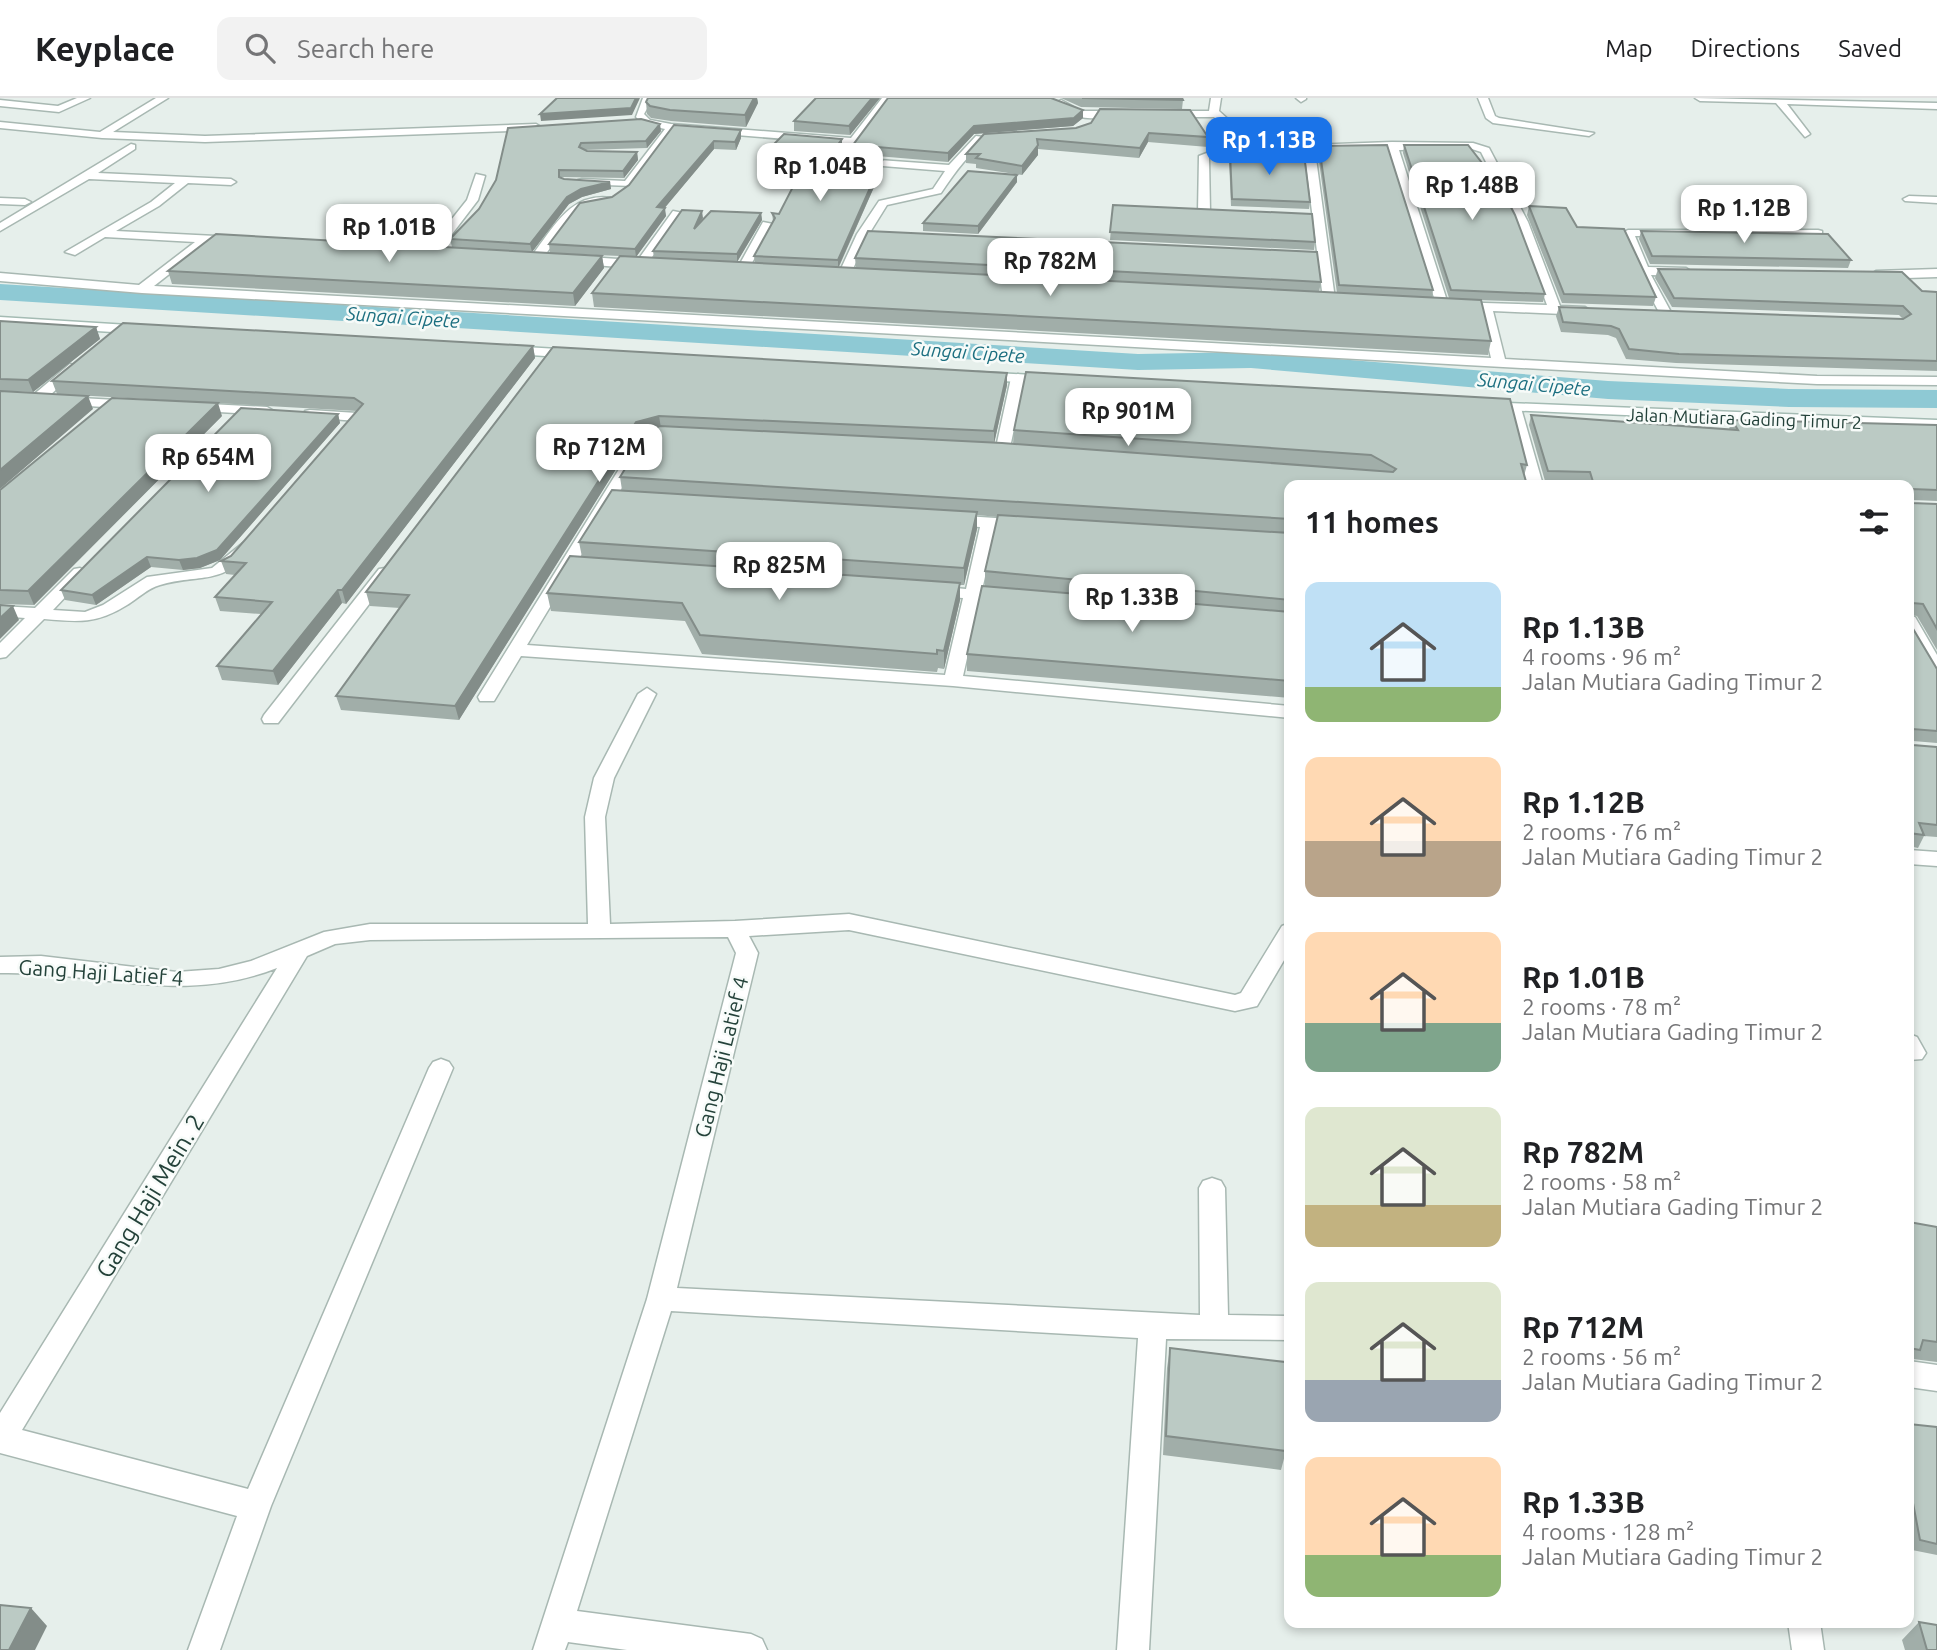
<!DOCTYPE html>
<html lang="en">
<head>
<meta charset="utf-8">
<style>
	:root { --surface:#fff; --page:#f2f2f2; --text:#202124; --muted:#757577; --line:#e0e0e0; --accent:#1a73e8 }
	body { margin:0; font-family:Ubuntu,sans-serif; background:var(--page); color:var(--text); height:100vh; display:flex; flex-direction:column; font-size:26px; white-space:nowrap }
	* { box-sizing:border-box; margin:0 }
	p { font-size:23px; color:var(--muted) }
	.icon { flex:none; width:38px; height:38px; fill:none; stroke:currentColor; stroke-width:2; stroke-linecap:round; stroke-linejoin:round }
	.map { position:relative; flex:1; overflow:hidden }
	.panel { position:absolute; left:1284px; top:382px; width:630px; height:1148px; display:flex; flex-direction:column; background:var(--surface); border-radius:14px; box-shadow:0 4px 10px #0003 }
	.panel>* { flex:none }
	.price { position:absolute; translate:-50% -60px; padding:0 16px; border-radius:14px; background:#fff; color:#222; font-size:23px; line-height:46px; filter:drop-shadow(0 2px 4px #0008) }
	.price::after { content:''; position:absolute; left:50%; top:42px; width:21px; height:16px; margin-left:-10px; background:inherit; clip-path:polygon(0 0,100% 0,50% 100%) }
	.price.current { background:var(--accent); color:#fff }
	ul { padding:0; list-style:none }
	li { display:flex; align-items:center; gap:21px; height:175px; padding:0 21px }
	li span { display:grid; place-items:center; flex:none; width:196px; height:140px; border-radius:14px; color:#555 }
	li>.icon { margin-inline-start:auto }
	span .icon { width:84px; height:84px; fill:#fffc; stroke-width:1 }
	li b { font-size:30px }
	h2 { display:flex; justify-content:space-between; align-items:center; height:84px; padding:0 21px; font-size:30px }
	header { display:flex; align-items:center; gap:42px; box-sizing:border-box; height:98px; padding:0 35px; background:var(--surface); border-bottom:2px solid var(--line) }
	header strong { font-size:33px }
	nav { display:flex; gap:38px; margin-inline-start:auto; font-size:24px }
	.search { width:490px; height:63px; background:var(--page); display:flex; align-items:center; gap:18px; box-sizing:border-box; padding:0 24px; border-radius:14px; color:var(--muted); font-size:26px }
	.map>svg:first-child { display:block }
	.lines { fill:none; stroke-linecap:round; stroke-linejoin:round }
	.canal { fill:#8ec9d4; fill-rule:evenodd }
	.street-casing { stroke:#a8b8b2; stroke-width:3 }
	.secondary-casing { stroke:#a4bbb3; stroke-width:3 }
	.street { fill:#fff; fill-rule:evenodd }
	.secondary { fill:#fff; fill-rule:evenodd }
	.wall { fill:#a1aea9 }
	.shaded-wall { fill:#838d89 }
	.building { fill:#bbcac4; stroke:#838d89; stroke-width:2 }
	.labels { text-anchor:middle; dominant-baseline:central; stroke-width:5; stroke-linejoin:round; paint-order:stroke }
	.far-street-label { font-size:18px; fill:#24423a; stroke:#f7fbf9 }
	.far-water-label { font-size:19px; font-style:italic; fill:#1c6f80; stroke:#f7fbf9 }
	.street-label { font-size:21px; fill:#24423a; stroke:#f7fbf9 }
	.near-street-label { font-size:24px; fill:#24423a; stroke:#f7fbf9 }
</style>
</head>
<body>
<header>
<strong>Keyplace</strong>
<div class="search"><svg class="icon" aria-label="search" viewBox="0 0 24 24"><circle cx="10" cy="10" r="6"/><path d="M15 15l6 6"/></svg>Search here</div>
<nav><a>Map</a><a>Directions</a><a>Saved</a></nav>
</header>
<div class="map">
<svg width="1937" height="1552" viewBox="0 0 1937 1552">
	<rect width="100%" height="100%" fill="#e6efeb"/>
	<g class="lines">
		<path class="canal" d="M0,186L1138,256L1251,254L1608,283L1789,291L1937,292V310L1789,309L1608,301L1251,270L1138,272L0,202Z"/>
		<defs>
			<path id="street" d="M77,0H90L59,14L0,8V2L58,8Z
				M156,0H168L113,34L205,38L536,26L541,29L536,32L205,44L102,40L0,30V24L100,34Z
				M643,0H653L644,16L650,22L671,26L851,40L882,0H892L848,58L851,60L949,67L976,38L991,40C970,53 955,74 941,95L887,107L869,136L851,175L845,179L839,175L857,136L879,103L933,91L945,73L845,65L837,59L847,46L674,32L632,88L578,86V82L582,81L625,83L665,31L643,26L636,19Z
				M1211,0H1221L1219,13L1229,22L1231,42H1223L1219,23L1214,19H1166L1161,16L1166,13H1209Z
				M1296,0H1306V1L1301,4Z
				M1478,0H1488L1495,18L1499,20L1594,35L1589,38L1493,25L1486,20Z
				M1695,0L1937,5V11L1787,6L1810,36L1805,39L1776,5L1700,3Z
				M1061,2L1081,13H1123L1128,16L1123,19C1100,20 1072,25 1056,5Z
				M1392,44L1473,45L1489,50L1528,124L1560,208L1585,209L1591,213L1585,217L1493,213L1505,261L1817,278L1937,279V287L1817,286L142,195L0,183V175L139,187L195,144L105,139L75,157L65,154L151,104L175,85L89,81L0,133V125L131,46L135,47V51L98,75L231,81L236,84L231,87L188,85L159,108L116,133L236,139L242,143L236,147L209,145L154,188L1491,260L1480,212L1452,210V204L1547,207L1516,124L1481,54L1472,51L1399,52L1448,206L1442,210L1436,206L1388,52L1315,53L1335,201L1329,205L1323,201L1304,50L1309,47Z
				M1217,51L1257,53L1262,56L1257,59L1218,57L1209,60L1210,114L1204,117L1198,114L1199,58Z
				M476,76L485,78L478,102L436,157H428V151L467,102Z
				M1909,98L1937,99V105L1905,103L1903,101Z
				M0,100L25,101L31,104L25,107L0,106Z
				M611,100V104L587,107L580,111L541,162H533V156C554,129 571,94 611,100Z
				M673,113L683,115L645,169H637L635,166Z
				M763,124L773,126L747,174H739L737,171Z
				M1818,132L1822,133V137L1635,138L1648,169L1686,170L1692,174L1686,178L1651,177L1672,216L1666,220L1660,216L1637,173L1622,135L1628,132Z
				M575,158L618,161L624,165L618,169L571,165L569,162Z
				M1937,171V179L1876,181L1870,177L1876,173Z
				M70,266L82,269L42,304H32V298Z
				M1018,276L1025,280L1009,354L1002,358L995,354L1011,280Z
				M62,299L135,303L142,307L135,311L57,306V300Z
				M191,305L267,309L274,313L267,317L186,312V306Z
				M1514,306L1521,310L1543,387H1527L1507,310Z
				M310,312L357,315L364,319L357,323L305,319V313Z
				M636,351L643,355L527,547L945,577L963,500L933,498L925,493L933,488L966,491L980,429L950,427L942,422L950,417L1026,422L1032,424V430H996L982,492L1009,494L1017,499L1009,504L980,502L963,578L1290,608V620L953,588L521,558L494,603H480L478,599L629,355Z
				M243,445L251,450C223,489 200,475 160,487C148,490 137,501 127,507C97,526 78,524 44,521L6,559L0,560V545L25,520L0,518V508L35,510L74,471L80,470L88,475L53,512L85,514L103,507L147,479L212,470Z
				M385,470L393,475L278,625H264L262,621L264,617L379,471Z
				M1909,518L1915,519L1937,557V578L1931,577L1909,539Z
				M647,590L656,596L614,680L605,719L610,826L735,823L849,816L1235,897L1241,895L1282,828L1290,825V852L1257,908L1235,913L849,832L749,838L758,855L677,1190L1200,1217L1199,1090L1203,1083L1212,1080L1221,1083L1225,1090L1228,1217L1290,1218V1242L1166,1241L1149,1552H1117L1138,1240L671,1213L577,1513L751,1536L762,1541L767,1552H627L568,1544L565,1552H533L647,1201L736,855L728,839L370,842L335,846L307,858L22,1332L248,1391L429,970L433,964L441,961L449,964L453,970L271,1408L220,1552H188L237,1418L0,1355V1315L277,870C181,908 98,873 0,875V859L41,858L177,874L219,871L251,863L324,834L370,826H588L585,719L594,680L638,596Z
				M1909,752L1937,754V768L1909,766Z
				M1909,936L1917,939L1926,955L1922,961L1909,962Z
				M1909,1263L1937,1267V1293L1909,1289Z
				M1788,1524H1820L1824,1552H1792Z"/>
			<path id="secondary" d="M0,219L145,228L152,232L145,236L0,227Z
				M506,248L575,252L582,256L575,260L501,255L499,252Z
				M978,274L1051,278L1058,282L1051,286L973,281V275Z
				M1484,304L1937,322V330L1479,311L1477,308Z"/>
		</defs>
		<use href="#street" class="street-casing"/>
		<use href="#secondary" class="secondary-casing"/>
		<use href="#street" class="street"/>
		<use href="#secondary" class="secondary"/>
	</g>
	<path class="wall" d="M648,0H757L758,5L746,29L671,23L651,20L647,16L646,4Z
		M816,0H880L850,37L794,33V23Z
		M1061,0H1182L1183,2L1182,11L1081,9Z
		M1083,20L1073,28L974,36L948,64L853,56V47Z
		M674,27L741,40L736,52L714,51L664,110L666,118L636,159L654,160L653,153L703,120L761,115L762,122L737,164L755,165L754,158L773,123L772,115L779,116L810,55L775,53L774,46L842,48L837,55L843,60L882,71L839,169L856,170L855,160L1321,184L1319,194L1337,195L1318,56L1319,48L1433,192L1432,199L1449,200L1403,55L1404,47L1545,196L1543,204L1476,202L1491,243L1488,257L594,209L592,195L620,158L550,155L549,146L629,87Z
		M508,30L661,33L647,50L584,52L587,53L637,54L638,62L624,80L560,79L564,81L610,84L611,91L582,99L569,106L532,154L602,158L604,170L575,208L172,186L168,173L452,149L450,141L479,111L496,82Z
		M1076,30L1208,39V49L1148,44L1139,60L1038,51V57L1022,77L976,70V66L966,65V56Z
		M1230,55L1310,104L1309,111L1231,108L1229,62Z
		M1017,77V84L978,136L923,133V125Z
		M1113,107L1315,144L1314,152L1110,142Z
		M1529,108L1577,129L1656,199L1653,208L1562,205L1527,117Z
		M1641,133L1851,162L1848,170L1650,166L1639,141Z
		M1658,171L1937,194V273L1676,265L1626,261L1616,240L1608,237L1561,234L1556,218L1559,209L1903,221L1899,217L1672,209L1655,180Z
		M0,223L96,229L100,241L33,294L0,293Z
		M533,248L535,260L346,506L342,505L278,587L222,582L217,568L261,516L220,513L215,499L235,477L226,476L221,463L231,458L357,313L57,296L52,283Z
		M553,249L1007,287L994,345L1013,346L1014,332L1527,367L1524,378L1290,387V600L967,573V556L985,488V473L998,419L977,417V431L964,487H960V502L944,571L938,570L937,574L702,556L685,523L551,513L547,495L582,459L579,444L622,392L620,379L648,334L638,336L459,622L341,612L336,598L400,510L370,508L366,494Z
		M338,316L340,325L220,462L200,470L183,472L151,469L96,507L65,502L61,492Z
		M1531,317L1729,331L1732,322L1937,327V403L1912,402V405L1937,406V552L1917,518L1912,517V529L1937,571V645L1913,643V647L1937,649V739L1924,738L1918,750L1909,748V387H1587V385L1545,383L1529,327Z
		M222,318L34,507L0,506V392Z
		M1909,1124L1937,1129V1264L1913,1261L1909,1266Z
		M1170,1250L1286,1353L1281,1372L1163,1357L1167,1270Z
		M1909,1326L1937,1329V1457L1912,1452L1909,1436Z
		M1919,1524L1937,1552H1905L1902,1542Z"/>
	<path class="shaded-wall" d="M636,0H640L632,17L541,23L540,16Z
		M754,0H757L758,5L746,29L745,17Z
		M872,0H880L850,37L849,28Z
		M1083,12V20L1073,28L974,36L948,64V55L974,28Z
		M660,26L661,33L647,50L646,43Z
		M741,32V40L736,52L735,44Z
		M1149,35L1148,44L1139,60L1140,50Z
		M842,41V48L834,59V52Z
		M714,43V51L658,118L657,109Z
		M1038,47V57L1022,77V68Z
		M637,54L638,62L624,80L623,73Z
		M882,63V71L838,170V162Z
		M1017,77V84L978,136V128Z
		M610,84L611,91L582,99L569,106L532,154L530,146L567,99L581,91Z
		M665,110L666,118L636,159L635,151Z
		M702,113L703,120L694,131Z
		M761,115L762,122L737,164V156Z
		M602,158L604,170L575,208L573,195Z
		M96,229L100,241L33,294L28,282Z
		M533,248L535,260L346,506L342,492Z
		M1007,275V287L994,346V333Z
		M88,298L93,311L0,391V372Z
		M218,305L222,318L34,507L28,493Z
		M338,316L340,325L220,462L200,470L183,472L179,462Z
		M659,318L661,330L638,336L459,622L455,608L636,324Z
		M977,414V431L964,487V470Z
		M147,459L151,469L96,507L92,497Z
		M960,485V502L944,571V553Z
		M338,492L342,505L278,587L273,573Z
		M13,508L19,522L0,541V520Z
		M31,1510L47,1528L35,1552H9Z"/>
	<path class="building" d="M557,0H636L631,10L540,16Z
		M648,0H754L745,17L670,12L650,8L646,4Z
		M816,0H872L849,28L794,23Z
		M888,0H1051L1083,12L1074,20L974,28L948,55L853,47Z
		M1082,0H1182L1183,2Z
		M1100,11L1190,12L1208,39L1149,35L1140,50L1037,41L1038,47L1022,68L976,60L980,56H966L984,36L1076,30L1091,25Z
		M641,21L660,26L646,43L581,45L579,49L587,53L637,54L623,73L559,72V79L564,81L610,84L581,91L567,99L530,146L450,141L479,111L496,82L508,30Z
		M674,27L741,32L735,44L714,43L657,109L665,110L635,151L549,146L580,105L612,99L629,87Z
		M784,36L842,41L834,52L843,60L882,63L838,162L754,158L775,120L772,115L779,116L814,48L774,46Z
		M1387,47L1433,192L1339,187L1319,48Z
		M1404,47H1468L1500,88L1515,117L1545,196L1451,192Z
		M1230,55L1304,56L1310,104L1232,101Z
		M968,73L1017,77L978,128L923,125Z
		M1113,107L1312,116L1315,144L1110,134Z
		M1529,108L1566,110L1577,129L1624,131L1656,199L1564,196Z
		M682,112L702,113L694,131L711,113L761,115L737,156L653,153Z
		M868,133L1317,154L1321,184L855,160Z
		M1641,133L1828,136L1851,162L1652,158Z
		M216,136L602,158L573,195L168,173Z
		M620,158L1481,202L1491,243L592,195Z
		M1658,171L1902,174L1922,193L1937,194V263L1679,256L1629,251L1619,231L1611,228L1563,224L1559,209L1903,221L1911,216L1903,208L1674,200Z
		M0,223L96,229L28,282L0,281Z
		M123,225L533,248L342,492H338L273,573L217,568L272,504L215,499L246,465L221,463L231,458L363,306L354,300L52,283Z
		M553,249L1007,275L994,333L659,318L636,324L455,608L336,598L409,497L366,494Z
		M1026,274L1510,301L1527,367L1521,366L1527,387H1290V421L620,379L649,332L660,328L1002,345L1393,374L1396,371L1371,357L1014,332Z
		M0,293L88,298L0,372Z
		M112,300L218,305L28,493L0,492V392Z
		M241,310L338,316L217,452L197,460L179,462L147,459L92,497L61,492Z
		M1531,317L1738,332L1732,322L1937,327V392L1912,391V405L1937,406V531L1923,506L1913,505L1912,529L1937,571V633L1913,631V647L1937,649V727L1919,725L1924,737L1909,735V387H1594L1590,374L1548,373Z
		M612,392L977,414L964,470L579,444Z
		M998,417L1290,435V502L985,473Z
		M570,458L960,485L944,553L937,552V556L700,537L682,505L547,495Z
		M982,488L1290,514V583L967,556Z
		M0,507L13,508L0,520Z
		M1909,1124L1937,1129V1244L1923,1242L1920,1252L1909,1250Z
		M1170,1250L1285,1264L1286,1353L1166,1338Z
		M1909,1326L1937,1329V1446L1920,1442L1909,1384Z
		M0,1507L31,1510L9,1552H0Z
		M1919,1524L1937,1527V1552H1927Z"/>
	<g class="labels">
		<g class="far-street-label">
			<text transform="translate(1744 320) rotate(2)">Jalan Mutiara Gading Timur 2</text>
		</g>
		<g class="far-water-label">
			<text transform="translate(403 219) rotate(4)">Sungai Cipete</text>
			<text transform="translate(968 254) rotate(4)">Sungai Cipete</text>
			<text transform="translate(1534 286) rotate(5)">Sungai Cipete</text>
		</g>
		<g class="street-label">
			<text transform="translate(101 874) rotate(4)">Gang Haji Latief 4</text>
			<text transform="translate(721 959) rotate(-76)">Gang Haji Latief 4</text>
		</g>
		<g class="near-street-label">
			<text transform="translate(150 1098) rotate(-59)">Gang Haji Mein. 2</text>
		</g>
	</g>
</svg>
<b class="price current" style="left:1269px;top:79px">Rp 1.13B</b>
<b class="price" style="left:820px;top:105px">Rp 1.04B</b>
<b class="price" style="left:1472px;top:124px">Rp 1.48B</b>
<b class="price" style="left:1744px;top:147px">Rp 1.12B</b>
<b class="price" style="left:389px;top:166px">Rp 1.01B</b>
<b class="price" style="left:1050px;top:200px">Rp 782M</b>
<b class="price" style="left:1128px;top:350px">Rp 901M</b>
<b class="price" style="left:599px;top:386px">Rp 712M</b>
<b class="price" style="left:208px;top:396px">Rp 654M</b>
<b class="price" style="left:779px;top:504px">Rp 825M</b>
<b class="price" style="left:1132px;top:536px">Rp 1.33B</b>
<section class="panel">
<h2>11 homes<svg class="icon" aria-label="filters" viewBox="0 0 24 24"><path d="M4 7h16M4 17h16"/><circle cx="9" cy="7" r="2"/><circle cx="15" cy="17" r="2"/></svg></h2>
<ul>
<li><span style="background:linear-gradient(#bfe0f5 75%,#8fb573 0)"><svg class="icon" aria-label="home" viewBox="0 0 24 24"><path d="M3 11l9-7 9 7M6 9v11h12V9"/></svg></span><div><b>Rp 1.13B</b><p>4 rooms · 96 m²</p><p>Jalan Mutiara Gading Timur 2</p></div></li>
<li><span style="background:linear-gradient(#ffd9b3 60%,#b9a48a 0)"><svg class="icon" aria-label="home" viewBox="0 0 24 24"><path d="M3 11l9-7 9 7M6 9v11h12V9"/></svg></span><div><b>Rp 1.12B</b><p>2 rooms · 76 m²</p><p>Jalan Mutiara Gading Timur 2</p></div></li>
<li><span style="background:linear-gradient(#ffd9b3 65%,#7fa58c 0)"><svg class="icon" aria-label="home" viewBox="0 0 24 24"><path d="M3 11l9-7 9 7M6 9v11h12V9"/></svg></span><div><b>Rp 1.01B</b><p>2 rooms · 78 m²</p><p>Jalan Mutiara Gading Timur 2</p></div></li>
<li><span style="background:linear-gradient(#dfe7d0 70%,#c2b280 0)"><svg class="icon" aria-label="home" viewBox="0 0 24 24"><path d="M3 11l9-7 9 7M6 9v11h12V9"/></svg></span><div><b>Rp 782M</b><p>2 rooms · 58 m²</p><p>Jalan Mutiara Gading Timur 2</p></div></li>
<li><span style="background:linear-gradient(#dfe7d0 70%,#9aa5b1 0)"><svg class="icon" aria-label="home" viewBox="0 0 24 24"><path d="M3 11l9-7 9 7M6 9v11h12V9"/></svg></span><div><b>Rp 712M</b><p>2 rooms · 56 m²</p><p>Jalan Mutiara Gading Timur 2</p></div></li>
<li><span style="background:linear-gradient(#ffd9b3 70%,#8fb573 0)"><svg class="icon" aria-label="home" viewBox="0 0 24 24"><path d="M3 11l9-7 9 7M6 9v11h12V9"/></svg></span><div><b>Rp 1.33B</b><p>4 rooms · 128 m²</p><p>Jalan Mutiara Gading Timur 2</p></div></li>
</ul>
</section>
</div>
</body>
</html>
